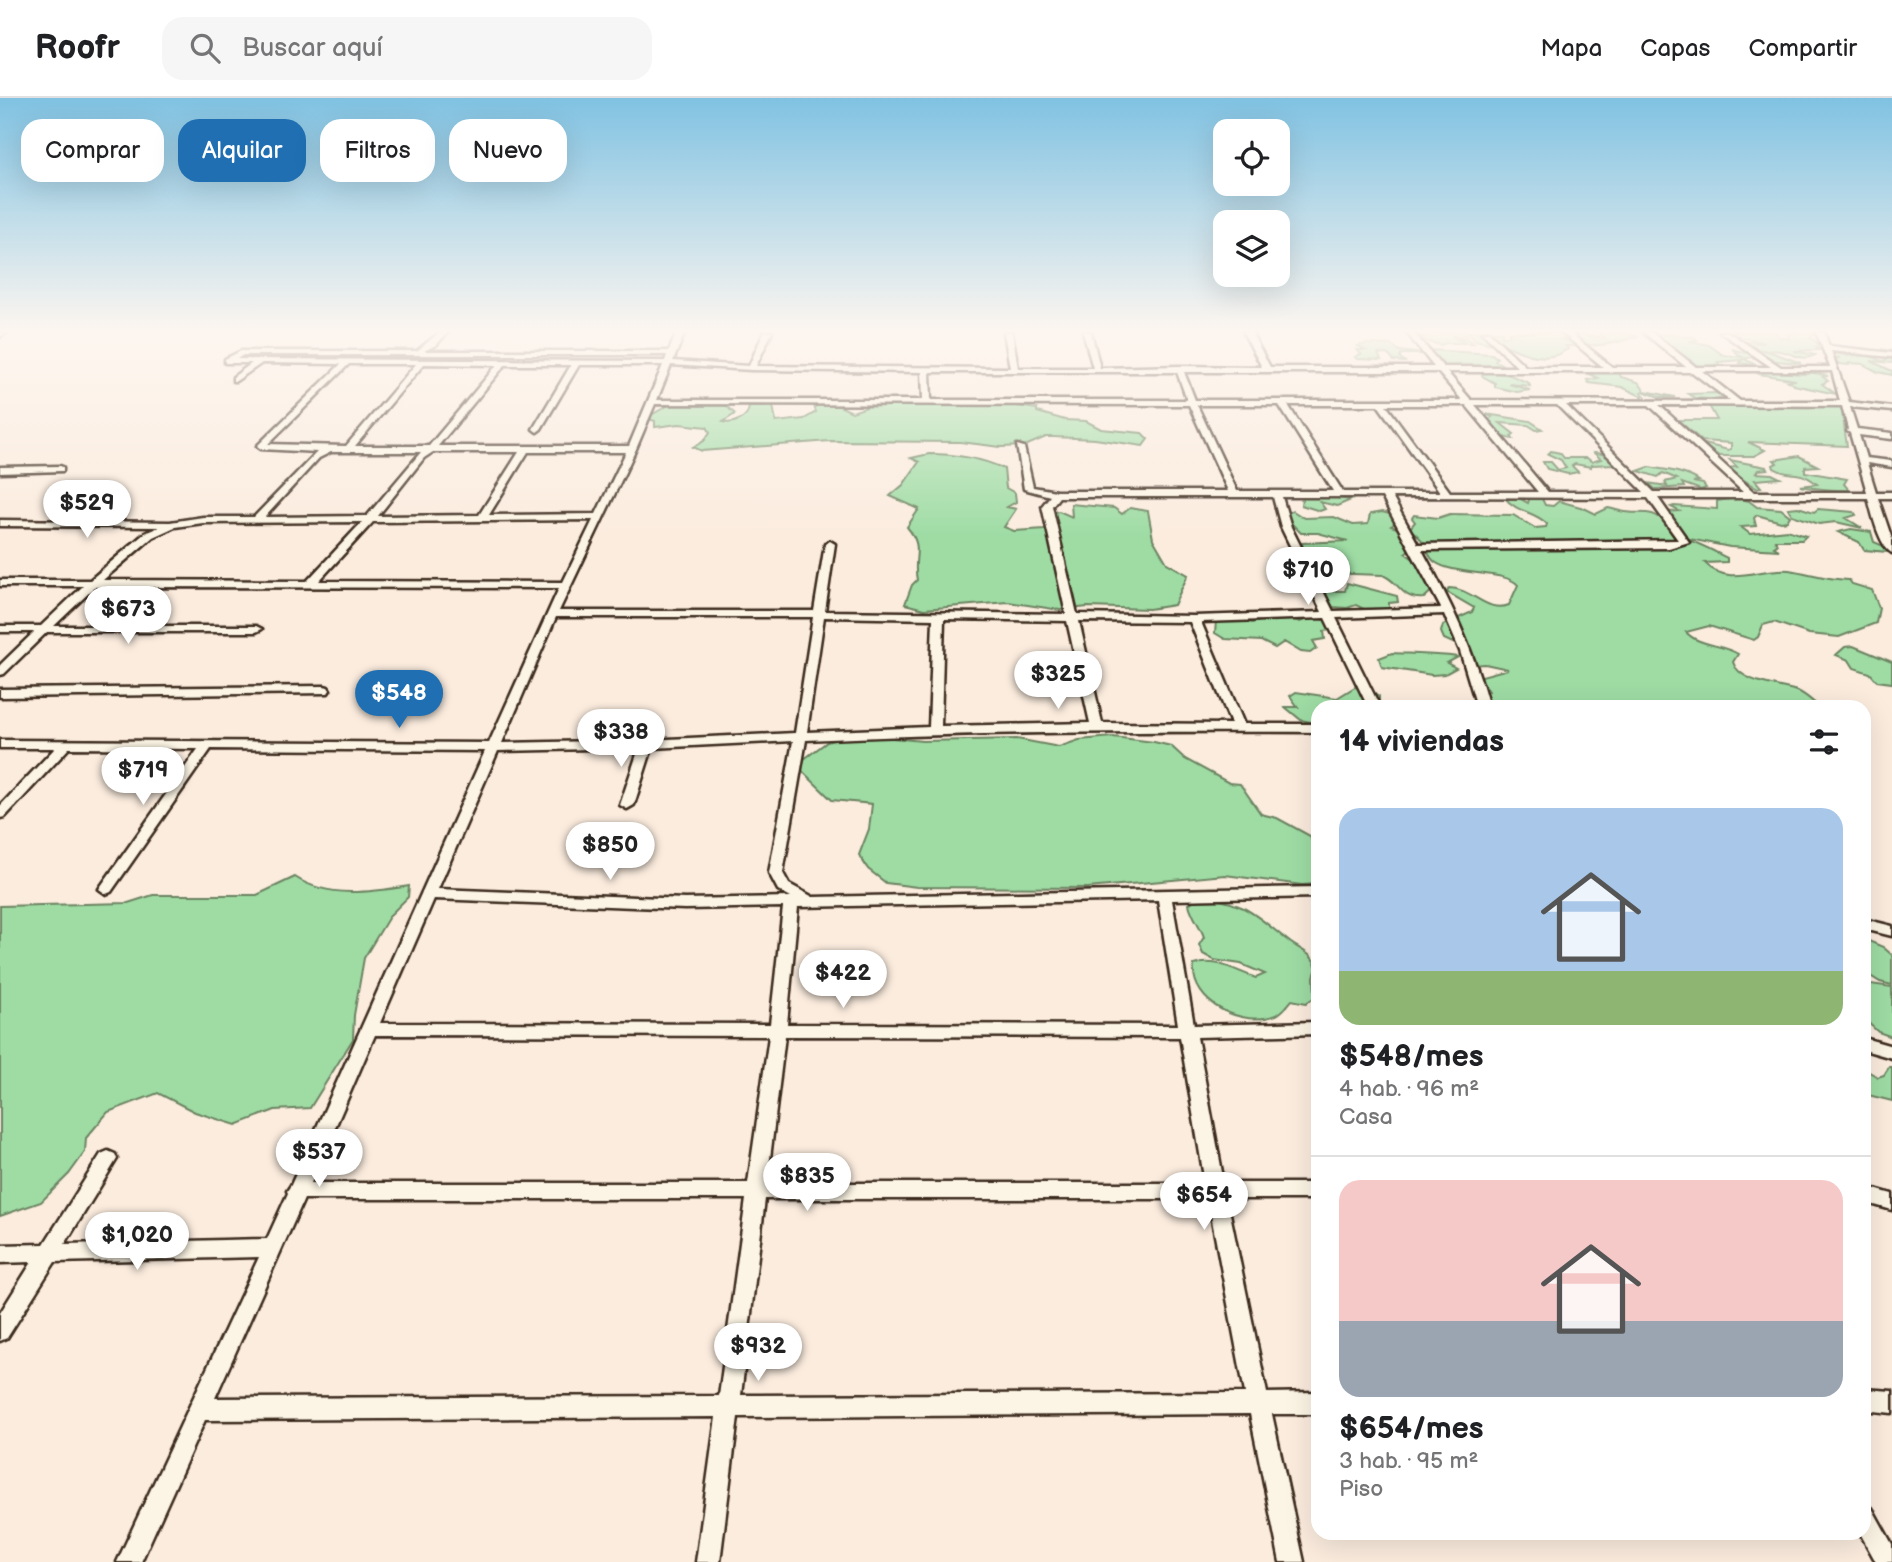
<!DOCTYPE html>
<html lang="es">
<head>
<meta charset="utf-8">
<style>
	:root { --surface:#fff; --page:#f6f6f6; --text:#202124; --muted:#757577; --line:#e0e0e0; --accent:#1f6fb2 }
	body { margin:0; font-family:"Balsamiq Sans",sans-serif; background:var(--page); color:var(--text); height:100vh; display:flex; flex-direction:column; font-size:26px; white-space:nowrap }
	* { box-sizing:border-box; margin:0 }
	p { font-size:23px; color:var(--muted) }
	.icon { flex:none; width:38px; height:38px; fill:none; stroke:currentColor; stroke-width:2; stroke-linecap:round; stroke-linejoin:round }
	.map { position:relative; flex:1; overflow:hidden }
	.side { position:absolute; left:1311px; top:602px; width:560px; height:840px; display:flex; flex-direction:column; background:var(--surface); border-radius:21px; box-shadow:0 7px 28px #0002 }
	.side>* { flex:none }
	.banner { position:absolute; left:21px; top:21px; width:665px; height:63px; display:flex; gap:14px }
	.tools { position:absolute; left:1213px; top:21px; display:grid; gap:14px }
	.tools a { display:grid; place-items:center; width:77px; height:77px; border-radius:14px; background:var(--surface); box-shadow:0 7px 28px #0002; font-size:35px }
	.price { position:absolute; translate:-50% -60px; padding:0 16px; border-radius:24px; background:#fff; color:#222; font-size:23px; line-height:46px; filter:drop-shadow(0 2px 4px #0008) }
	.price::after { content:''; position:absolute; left:50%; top:42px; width:21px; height:16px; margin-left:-10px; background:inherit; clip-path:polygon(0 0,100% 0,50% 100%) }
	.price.selected { background:var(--accent); color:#fff }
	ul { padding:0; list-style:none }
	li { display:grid; align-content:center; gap:14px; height:371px; padding:0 28px }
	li+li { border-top:2px solid var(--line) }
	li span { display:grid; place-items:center; height:217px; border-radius:21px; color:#555 }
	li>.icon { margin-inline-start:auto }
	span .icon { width:126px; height:126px; fill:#fffc; stroke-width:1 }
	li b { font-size:30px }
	h2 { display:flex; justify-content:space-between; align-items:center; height:84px; padding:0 28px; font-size:30px }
	.chip { padding:0 24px; border-radius:21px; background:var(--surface); box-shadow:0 7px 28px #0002; font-size:24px; line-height:63px }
	.chip.selected { background:var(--accent); color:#fff }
	header { display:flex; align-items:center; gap:42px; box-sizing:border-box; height:98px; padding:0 35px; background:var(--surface); border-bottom:2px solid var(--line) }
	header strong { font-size:33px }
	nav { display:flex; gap:38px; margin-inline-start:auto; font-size:24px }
	.search { width:490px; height:63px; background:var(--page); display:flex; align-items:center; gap:18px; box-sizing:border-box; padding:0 24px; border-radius:21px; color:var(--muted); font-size:26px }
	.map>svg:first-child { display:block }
	.green { fill:#9edca4; stroke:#6c8361; stroke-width:2 }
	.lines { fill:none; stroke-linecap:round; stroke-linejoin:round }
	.minor-casing { stroke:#3b2a1e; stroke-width:5 }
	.minor { fill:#fcf5e5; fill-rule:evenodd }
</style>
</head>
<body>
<header>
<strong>Roofr</strong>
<div class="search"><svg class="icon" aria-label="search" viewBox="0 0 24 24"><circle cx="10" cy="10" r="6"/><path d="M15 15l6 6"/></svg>Buscar aquí</div>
<nav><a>Mapa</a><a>Capas</a><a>Compartir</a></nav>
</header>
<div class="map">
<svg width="1892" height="1464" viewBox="0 0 1892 1464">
	<rect width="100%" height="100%" fill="#fbecde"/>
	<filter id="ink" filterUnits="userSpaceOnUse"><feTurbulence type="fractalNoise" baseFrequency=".0143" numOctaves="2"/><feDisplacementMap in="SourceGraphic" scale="14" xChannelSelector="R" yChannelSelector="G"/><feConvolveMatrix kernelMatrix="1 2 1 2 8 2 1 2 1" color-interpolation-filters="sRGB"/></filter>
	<g filter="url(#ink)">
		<path class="green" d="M1407,234H1477L1490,240L1494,234H1502V238H1510L1509,234H1560L1569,240L1559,241L1576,245L1574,248H1566L1568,251C1565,252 1562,255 1559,256C1537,265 1513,250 1494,242L1500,248L1475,242L1472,237L1453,238L1460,243H1465L1456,240H1466L1473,245H1446L1440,247L1420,241L1426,238L1412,237Z
			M1613,234L1638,238C1627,241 1594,253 1582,244C1579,242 1577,239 1574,236L1605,240L1600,235Z
			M1733,234H1775L1779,239L1789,241L1788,236L1810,234L1813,237L1810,239L1819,247L1816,249L1821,252L1794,253L1815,257C1798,266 1788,249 1768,253L1801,265C1793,265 1756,261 1751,259L1744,261L1759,268L1740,265L1742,262L1718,264L1720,266L1702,269L1695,268L1693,264L1683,262L1674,249L1658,242L1657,236L1694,239L1697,242L1689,243L1709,247L1723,257L1742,259L1732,251L1750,256L1755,252L1768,253L1747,249V244L1764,245L1734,237Z
			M1366,246L1390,247L1400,253L1423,256H1401L1400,260L1406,264L1394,263C1388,256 1387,255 1378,256L1381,262L1357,261L1355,259L1361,256L1357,252H1365L1358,248Z
			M1881,251L1892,253V265L1871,263L1892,273V277L1878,274L1863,266L1849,265V267L1839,266L1835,262L1839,260L1833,258L1836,255L1848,258L1869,257L1882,263L1890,261L1879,257L1888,255Z
			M1430,252L1492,256L1497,260L1495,263L1503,267L1442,268L1426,261Z
			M1753,272C1765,272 1803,277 1808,276L1802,272L1828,278L1823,279L1828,283L1822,286L1836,296L1794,287L1788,283L1796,282L1759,276Z
			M1584,273L1619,274L1621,279L1638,284L1645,293L1675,299H1659L1643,293L1641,294L1645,298H1641L1622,289L1589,285L1587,282L1598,280Z
			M1490,274L1510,277L1529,285L1530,288L1509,286L1530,292L1517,294L1495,289V285L1482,278V275Z
			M1688,296L1717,295L1727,300L1726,302L1744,305L1750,303L1841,307L1847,348L1748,344L1765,352L1754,358H1719L1701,345L1728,352L1731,351V345L1702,343L1678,322H1717L1708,306L1723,302L1695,300Z
			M821,304L835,306L852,314L867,309L956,305L1010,307L1037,311V314L1065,322L1086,323L1101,331L1142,335L1148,341L1143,348L1095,341L1054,339H1046L1025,348L1001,349L960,344L830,343L702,353L693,349L704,343L710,334L707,329L679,326L655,329V323L646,320L669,307L682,305L725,307L735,316L723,324C733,327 748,320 749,309L773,307L776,324L804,321L816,314L814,308Z
			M1486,316L1530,323L1542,331L1536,332L1528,327L1500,325L1514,336L1511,338L1513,341C1503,341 1494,331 1487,322L1492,319Z
			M1551,353L1560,355L1564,360H1587L1592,364L1601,361L1594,355C1605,355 1608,359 1614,366L1591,367V369L1575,366L1572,368L1578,374L1568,376L1547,371L1543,364H1551L1558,372L1566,370L1561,362L1548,356Z
			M929,356C953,356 983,360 1004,371L1006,390L1015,395L1016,404L1007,409L1016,411L1004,429L1014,433L1045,431L1049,415L1059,413L1072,419L1071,406L1114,410L1122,416L1130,410L1148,413L1153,441L1167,465L1188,477L1174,507L1149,511L1088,509L1060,512L1008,504L924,511L905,506L912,487L917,482C912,458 925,450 907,429L919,411L890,398L903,387L919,364L911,360Z
			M1799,358L1818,368L1805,369V374L1847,381L1844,386L1849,392C1842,393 1808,390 1800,388L1817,386C1796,369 1791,381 1774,370L1773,367L1777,365L1774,362Z
			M1730,362L1766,369L1768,371L1758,372L1756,375L1772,376L1780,380L1755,382L1761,389L1756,390L1726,370L1737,369Z
			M1649,369C1665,372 1685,373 1699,383L1693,384L1703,386L1706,390L1701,392L1682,385L1684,389L1655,391L1648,385L1667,388L1665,384L1677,381L1663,375L1658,379L1638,373Z
			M1315,397L1351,402L1337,408L1320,404L1325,411L1320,413L1301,407L1302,399Z
			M1504,399H1517L1528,405L1530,399H1541L1545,407L1553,408L1559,403L1584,410L1596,416L1608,410C1613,411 1616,412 1620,413C1639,418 1651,409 1666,425L1668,414L1679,413L1671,409L1674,408L1717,411V403L1736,400L1749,403L1757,409L1781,411L1790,418L1787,423L1781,424L1757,417L1754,420L1756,428L1741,429L1750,436L1787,432L1806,438L1802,442H1775L1777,447L1774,449L1779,452L1730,449L1685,440L1684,441C1698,444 1713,453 1727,460V464L1705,465C1729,490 1760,469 1789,472C1809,475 1828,482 1849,482L1852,486L1872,492L1879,510L1876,525L1839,539L1809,536L1774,524L1763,527L1758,539L1754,542L1709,528L1686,534C1698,548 1722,546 1738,556L1733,564C1739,585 1779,587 1797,593C1806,596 1812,604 1820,609H1476L1472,606L1473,601L1482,599L1489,593L1478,579L1508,571L1485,566L1472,567L1464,550L1444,541L1441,534L1443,527L1472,514L1474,510L1447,494L1449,490C1472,490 1487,516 1509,507L1518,487C1506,472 1454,478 1435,464C1428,459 1428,452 1424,446C1421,439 1414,436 1410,430L1415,424L1412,420L1414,417L1438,420L1450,416L1513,417L1535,430L1546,429L1547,426C1533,412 1518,416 1504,399Z
			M1798,409L1814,414L1818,411L1854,414L1856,417L1846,420L1862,430L1836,424L1819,426L1792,417L1788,410Z
			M1293,413L1304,420L1334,419L1353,427L1368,426L1370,416L1382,414L1397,418L1400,422L1391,428L1405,433L1410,445L1409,452L1405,455L1436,477L1435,490L1424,500C1401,502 1401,485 1383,477L1322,475L1317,471L1316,463L1303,452L1302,445L1348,443L1318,435H1301L1287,421L1286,415Z
			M1851,431L1871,434L1874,444L1886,449L1889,454L1864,452L1859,444L1838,434Z
			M1347,485L1397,498L1398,504L1389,505V513H1368L1356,507L1347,510L1333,509L1324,493H1345Z
			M1284,518L1300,524L1310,520L1327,519L1333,532L1324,533L1325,541L1313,543L1317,550L1310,555L1301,554L1284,544L1275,550L1261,543L1225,541L1215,535L1216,523L1234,522L1252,525Z
			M1853,548L1892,564V585L1877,583L1870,575L1854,570L1849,562L1836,557L1845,549Z
			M1392,555C1415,556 1435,556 1458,559L1447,565L1456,570L1445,576L1432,577L1382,569L1379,560Z
			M1355,589L1366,590L1379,598V609H1318L1316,625L1301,622L1285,609H1298L1290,598L1296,594L1337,600Z
			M882,639L922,643L1017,641L1059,649L1079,642L1113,639L1154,644L1171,648L1185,661L1229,685L1240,686L1261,716L1277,720L1310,738L1314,749L1318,751V786L1302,787L1225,777L1088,790L917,789L886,785L868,771L859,757L869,731L872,706L832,702L796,667L827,644L840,640Z
			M295,779C328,801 372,794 409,788L408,799L390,817L364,860L354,917L353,941L310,1010L275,1012L236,1027L195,1014L158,995L108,1014L86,1040L85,1054L69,1076L41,1104L0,1118V808L128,805L153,797H257Z
			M1197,800C1245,801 1257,819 1291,845C1304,854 1312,855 1317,870L1314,879L1315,899L1306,905L1292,902C1288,907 1282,915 1276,917C1244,930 1190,906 1194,867C1215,859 1236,873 1256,880L1265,876L1241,866L1214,862L1203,856L1199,847L1204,839C1200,827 1192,819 1189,806Z
			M1864,841L1883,849L1892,857V887L1880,884L1864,874Z
			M1864,885L1892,889V939L1878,934L1864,921Z
			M1889,969H1892V1003L1864,996V971L1878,979L1884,977Z"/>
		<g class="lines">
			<defs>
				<path id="minor" d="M0,234H8L0,239Z
					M440,234H448L436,247L424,253H669L677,234H685L673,263L749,268L764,234H772L756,268L1010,270L1004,234H1012L1018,270H1093L1083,234H1091L1100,270L1179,268L1262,269L1243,234H1251L1270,269H1434L1406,234H1413L1443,269H1517L1482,234H1489L1526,269H1603L1561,234H1569L1612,269H1686L1643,234H1651L1696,269H1771L1720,234H1728L1781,269H1830L1816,234H1824L1829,248L1892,255V259L1831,253L1849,304L1892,309V313L1850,309L1857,331L1892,335V341L1859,337L1866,360L1892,363V369L1867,365L1876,394H1892V400H1878L1892,441V455C1879,448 1872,415 1868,400H1658L1689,444L1669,450L1422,452C1450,503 1474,553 1489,609H1477L1460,553L1444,516L1336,520L1380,609H1368L1325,520L1201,524L1244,626H1318V634C1147,633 977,634 806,642L783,775L789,786L813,799L1318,789V799L1172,802L1194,927L1318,924V936L1197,939L1224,1085H1318V1101H1227L1267,1295L1318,1294V1316H1272L1304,1464H1280L1250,1316L738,1319L720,1464H696L716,1319L205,1322L141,1464H117L259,1159L55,1164L7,1240L0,1243V1215L32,1164L0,1165V1147L44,1146L101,1056L108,1053L115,1056L117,1061L65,1146L267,1141L288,1095L287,1093L291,1087L485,653L211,651L111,794L106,796L99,791L101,788L198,651L69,650L5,719L0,720V708L55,650H0V642L489,645L559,490L95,489L54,528H256L262,531L256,534H47L4,576L0,577V567L34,534H0V528H41L83,488H0V482H90L145,435L159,429L0,428V422L170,424L203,419H254L317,354L261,351L257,348L341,266L262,265L236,283H233V279L252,265H225V261L241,253H417ZM243,257H667L665,263L237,261ZM349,266H416L346,348L268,346ZM424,266L497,267L429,348H355ZM505,267H571L533,331L537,334L541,331L579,267H663L629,348H438ZM671,267L751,272L922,274L923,302H657ZM1702,273H1832L1840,303H1740ZM930,274H1177L1187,302H931ZM1184,274H1438L1462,302H1195ZM1447,274H1692L1730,303L1471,302ZM655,306L1189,307L1228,393H1056L1033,389L1024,349L1017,347L1024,391L1050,398L1042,408L1066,516L825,513L835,446L830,443L825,446L814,513H559L636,351ZM1197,307H1279L1333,393H1237ZM1288,307H1378L1440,394H1343ZM1386,307H1466L1538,394H1450ZM1475,307H1557L1644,394H1548ZM1566,307H1649L1743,394H1654ZM1659,307L1842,308L1848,331L1847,333L1850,335L1867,394H1754ZM331,354H421L367,418L265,419L319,360ZM433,354H519L479,417L378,418L424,360ZM528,354H626L596,416L489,417ZM1059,399H1273L1281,429L1322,514L1194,518L1077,516L1052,408ZM1282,399H1382L1441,510L1333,513L1291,429ZM1392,399L1648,400L1678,442L1418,446ZM593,422L563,484L319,483L373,424ZM362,424L307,483L103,482L153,439L175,429L203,425ZM556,519H813L795,635L647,642L502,645ZM824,519L933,521L929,629L807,634ZM944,521L1067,523L1090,625L941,628ZM1079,523L1190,524L1231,626L1102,625ZM793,643L769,775L778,792L791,799L685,801L438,791L498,653L639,650L620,707L627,711L634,707L652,650ZM434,801L685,811L783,809L770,926L380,925ZM1158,802L1178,927L787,926L798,809ZM375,937L769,938L748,1085H311ZM785,938L1180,939L1205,1085H767ZM304,1101H746L719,1298L215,1300ZM765,1101H1208L1245,1295L741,1297Z
					M60,368L63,369V373L0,375V369Z
					M324,588L328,589L330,592L328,595L0,599V591Z
					M1864,821L1892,828V838L1864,831Z
					M1864,940L1892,948V960L1864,952Z
					M1864,1088L1892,1096V1112L1864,1104Z
					M1864,1291L1892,1293V1315L1864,1312Z
					M1864,1406L1872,1410L1892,1446V1464H1876L1860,1435H1864Z"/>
			</defs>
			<use href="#minor" class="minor-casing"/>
			<use href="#minor" class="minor"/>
		</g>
	</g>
	<linearGradient id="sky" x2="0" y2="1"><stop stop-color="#80c2e2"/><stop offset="0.53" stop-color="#fdf6f0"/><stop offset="1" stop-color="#fdf6f0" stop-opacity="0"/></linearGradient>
	<rect width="1892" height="439" fill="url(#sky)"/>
</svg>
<div class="tools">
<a><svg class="icon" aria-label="locate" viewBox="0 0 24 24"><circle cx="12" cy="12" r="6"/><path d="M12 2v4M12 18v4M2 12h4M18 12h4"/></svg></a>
<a><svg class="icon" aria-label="layers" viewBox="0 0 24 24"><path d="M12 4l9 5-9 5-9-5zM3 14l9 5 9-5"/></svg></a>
</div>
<b class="price" style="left:87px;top:442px">$529</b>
<b class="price" style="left:1308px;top:509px">$710</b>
<b class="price" style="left:128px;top:548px">$673</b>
<b class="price" style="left:1058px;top:613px">$325</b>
<b class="price selected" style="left:399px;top:632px">$548</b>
<b class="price" style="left:621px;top:671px">$338</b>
<b class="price" style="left:143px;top:709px">$719</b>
<b class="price" style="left:610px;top:784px">$850</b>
<b class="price" style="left:843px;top:912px">$422</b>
<b class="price" style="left:319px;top:1091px">$537</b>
<b class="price" style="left:807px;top:1115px">$835</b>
<b class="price" style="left:1204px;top:1134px">$654</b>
<b class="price" style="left:137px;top:1174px">$1,020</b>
<b class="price" style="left:758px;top:1285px">$932</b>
<div class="banner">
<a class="chip">Comprar</a>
<a class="chip selected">Alquilar</a>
<a class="chip">Filtros</a>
<a class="chip">Nuevo</a>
</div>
<section class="side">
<h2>14 viviendas<svg class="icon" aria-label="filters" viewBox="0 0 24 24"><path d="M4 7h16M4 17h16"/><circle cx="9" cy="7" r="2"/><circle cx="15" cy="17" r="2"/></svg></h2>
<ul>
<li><span style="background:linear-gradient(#a9c7e8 75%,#8fb573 0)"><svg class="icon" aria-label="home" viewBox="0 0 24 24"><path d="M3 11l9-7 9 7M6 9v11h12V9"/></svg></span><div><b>$548/mes</b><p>4 hab. · 96 m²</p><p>Casa</p></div></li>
<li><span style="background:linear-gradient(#f6c9c9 65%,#9aa5b1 0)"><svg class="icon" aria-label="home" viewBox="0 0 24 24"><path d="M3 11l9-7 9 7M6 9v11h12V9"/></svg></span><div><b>$654/mes</b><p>3 hab. · 95 m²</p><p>Piso</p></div></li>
</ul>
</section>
</div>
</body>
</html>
